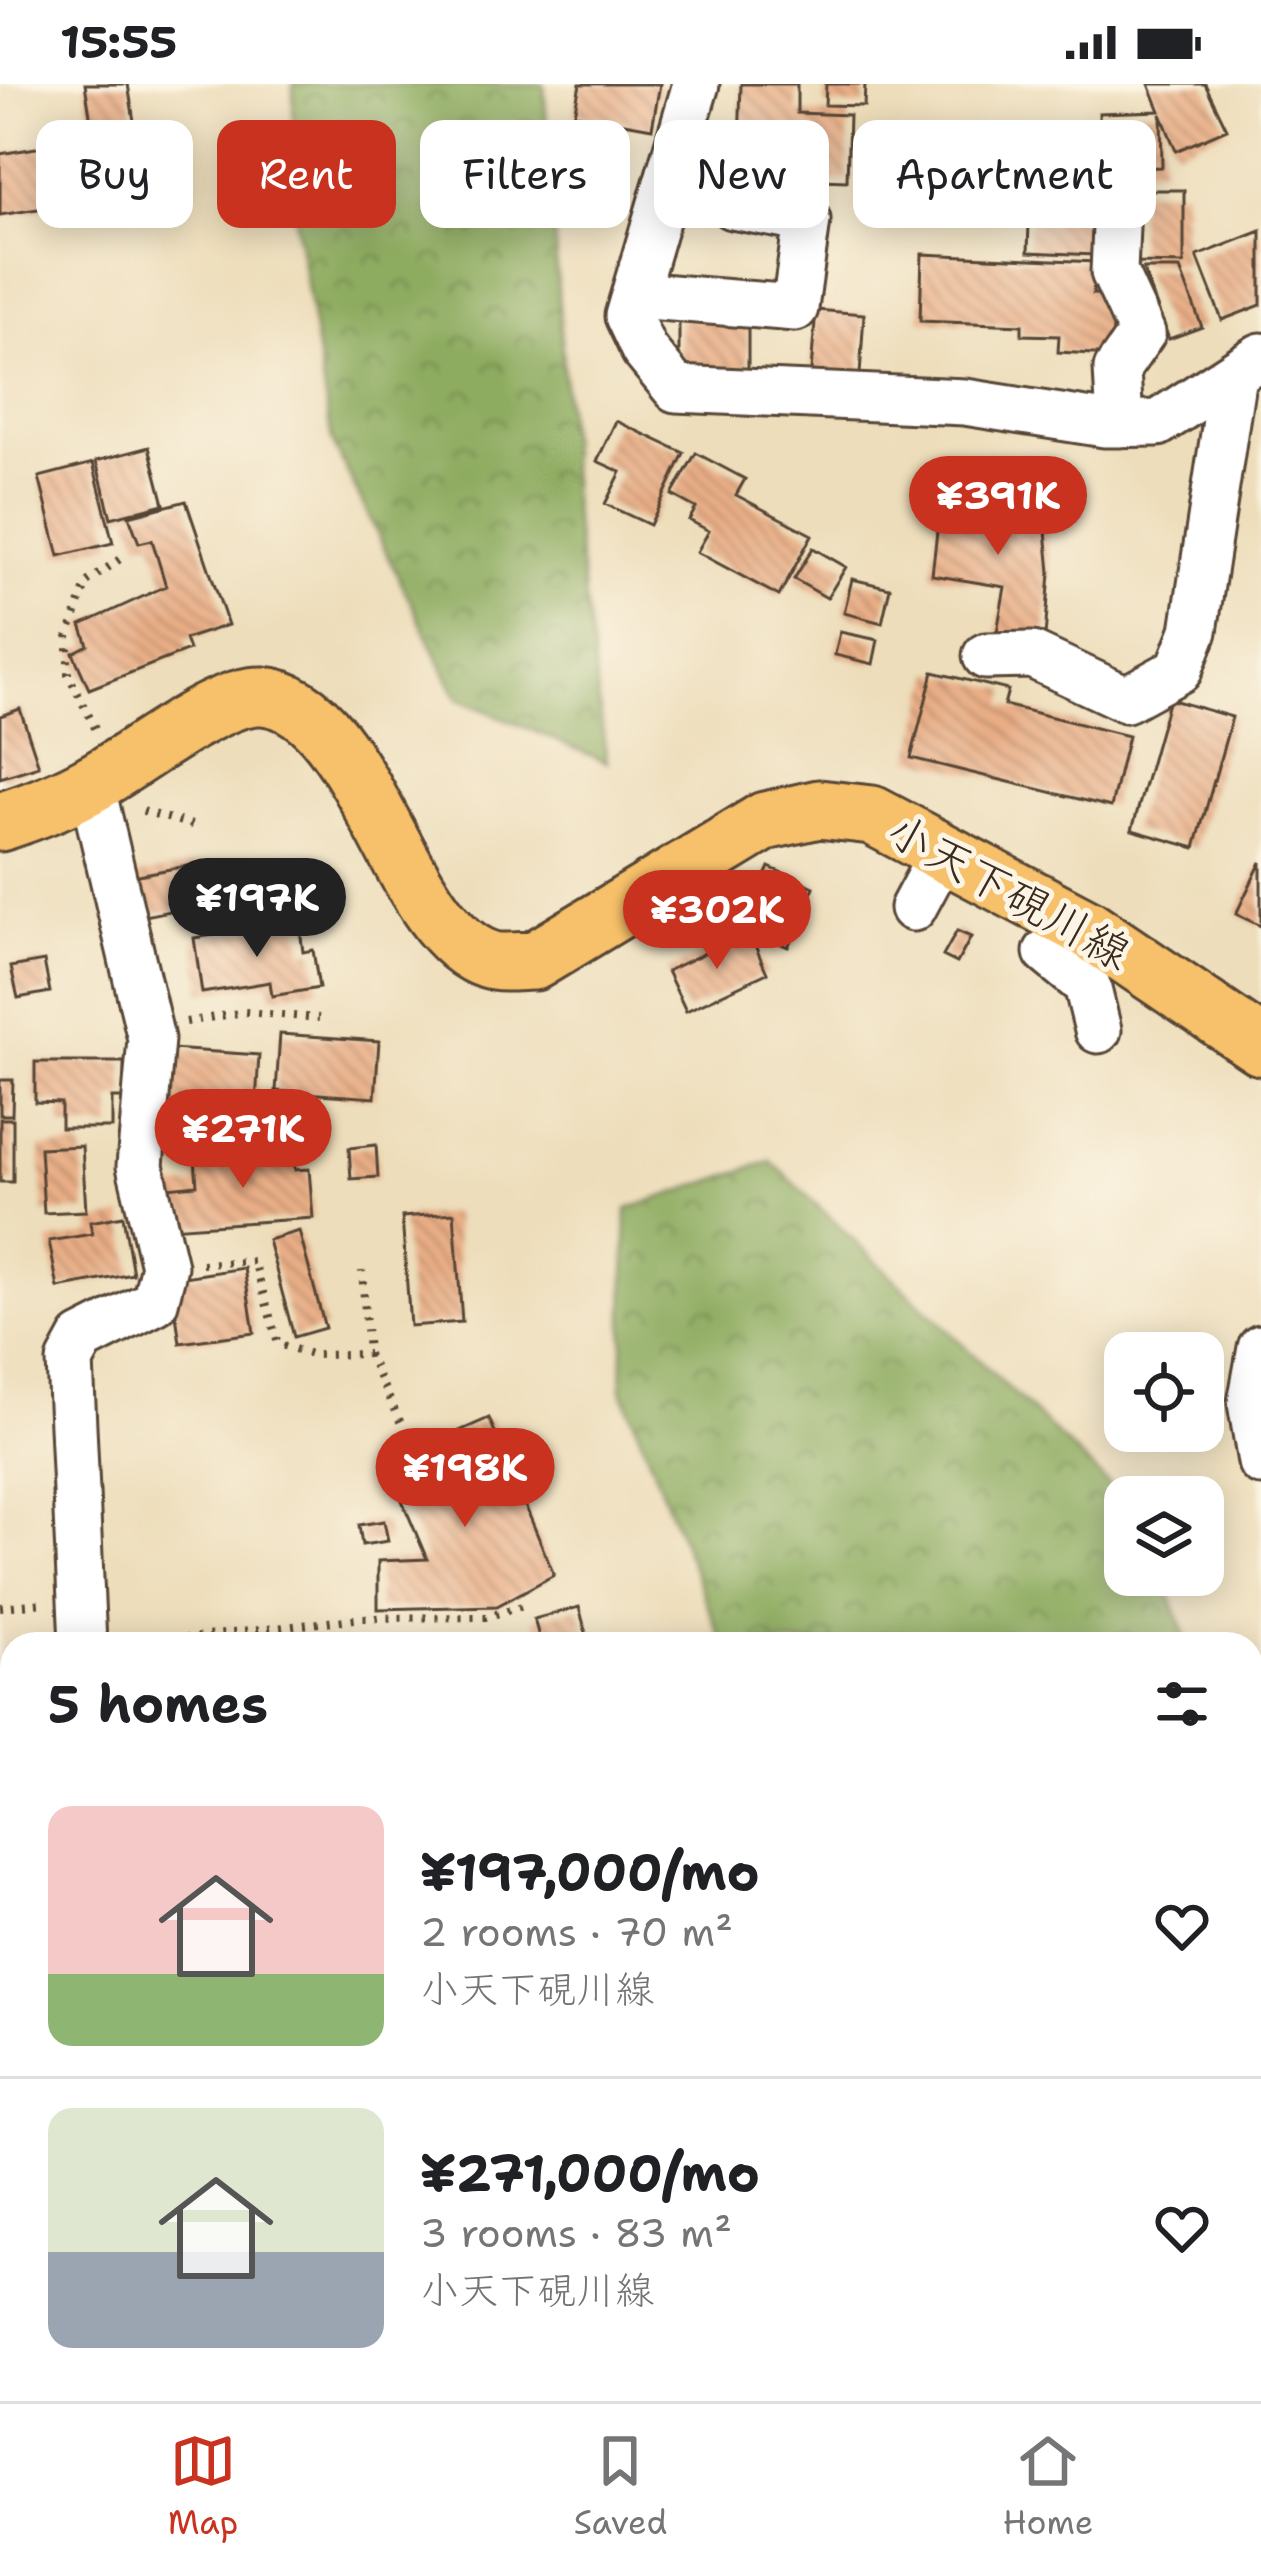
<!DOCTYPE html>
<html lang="en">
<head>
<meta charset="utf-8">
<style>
	:root { --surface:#fff; --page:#f2f2f2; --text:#202124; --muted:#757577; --line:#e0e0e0; --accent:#c8321e }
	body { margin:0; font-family:"Shantell Sans","Klee One",sans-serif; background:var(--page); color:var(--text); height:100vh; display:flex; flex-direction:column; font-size:45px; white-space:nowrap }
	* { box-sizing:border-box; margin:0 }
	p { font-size:39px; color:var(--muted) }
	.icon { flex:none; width:66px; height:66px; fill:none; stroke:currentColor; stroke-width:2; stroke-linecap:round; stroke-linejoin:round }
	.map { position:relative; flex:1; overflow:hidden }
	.panel { position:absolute; left:0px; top:1548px; width:1263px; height:771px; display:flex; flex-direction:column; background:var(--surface); border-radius:36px 36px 0 0; box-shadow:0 6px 30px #0003 }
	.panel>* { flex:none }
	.hud { position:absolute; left:36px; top:36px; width:1191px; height:108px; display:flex; gap:24px }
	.fabs { position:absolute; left:1104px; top:1248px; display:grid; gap:24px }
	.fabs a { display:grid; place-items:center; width:120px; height:120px; border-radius:24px; background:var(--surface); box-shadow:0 6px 30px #0003; font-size:60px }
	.price { position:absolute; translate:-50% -102px; padding:0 27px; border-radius:42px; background:var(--accent); color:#fff; font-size:39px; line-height:78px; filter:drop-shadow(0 3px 6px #0008) }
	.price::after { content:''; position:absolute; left:50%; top:72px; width:36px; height:27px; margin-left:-18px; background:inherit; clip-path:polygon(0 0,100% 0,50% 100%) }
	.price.active { background:#222; color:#fff }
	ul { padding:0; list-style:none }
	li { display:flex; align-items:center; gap:36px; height:300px; padding:0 48px }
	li+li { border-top:3px solid var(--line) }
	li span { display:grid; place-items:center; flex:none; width:336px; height:240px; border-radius:24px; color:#555 }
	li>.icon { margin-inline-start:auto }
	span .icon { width:144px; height:144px; fill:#fffc; stroke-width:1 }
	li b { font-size:51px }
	h2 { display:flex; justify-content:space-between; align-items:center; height:144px; padding:0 48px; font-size:51px }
	.tag { padding:0 42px; border-radius:24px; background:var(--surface); box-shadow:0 6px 30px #0003; font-size:42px; line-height:108px }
	.tag.active { background:var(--accent); color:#fff }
	.status { display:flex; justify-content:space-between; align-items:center; height:84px; padding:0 60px; background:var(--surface); direction:ltr }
	.status svg { height:33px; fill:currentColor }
	.menu { display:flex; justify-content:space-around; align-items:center; height:168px; border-top:3px solid var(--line); background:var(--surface); font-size:33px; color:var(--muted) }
	.menu a { display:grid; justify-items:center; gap:6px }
	.menu .active { color:var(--accent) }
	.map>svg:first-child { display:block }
	.forest { fill:url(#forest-crowns); stroke:#646b3f; stroke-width:3 }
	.building { fill:url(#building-back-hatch) }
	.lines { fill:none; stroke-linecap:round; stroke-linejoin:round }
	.minor-casing { stroke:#564535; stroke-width:51 }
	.major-casing { stroke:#564535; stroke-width:63 }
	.path { stroke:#564535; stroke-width:8; stroke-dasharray:3 9; stroke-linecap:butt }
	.minor { stroke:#fff; stroke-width:45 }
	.major { stroke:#f7c06b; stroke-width:57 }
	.labels { text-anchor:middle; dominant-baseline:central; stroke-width:10; stroke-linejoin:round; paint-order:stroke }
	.street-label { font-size:45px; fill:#3b2a1e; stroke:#fcf5e5 }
</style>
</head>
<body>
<div class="status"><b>15:55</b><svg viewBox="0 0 49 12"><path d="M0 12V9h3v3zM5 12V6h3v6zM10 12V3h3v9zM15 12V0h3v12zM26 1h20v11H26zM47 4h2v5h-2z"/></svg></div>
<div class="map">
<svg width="1261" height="2317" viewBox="0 0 1261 2317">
	<defs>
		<pattern id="forest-crowns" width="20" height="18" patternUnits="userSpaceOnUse" patternTransform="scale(3)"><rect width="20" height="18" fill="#8eac60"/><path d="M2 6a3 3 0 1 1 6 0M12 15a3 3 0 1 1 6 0" fill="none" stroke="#758c4f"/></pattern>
		<pattern id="building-back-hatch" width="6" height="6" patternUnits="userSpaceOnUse" patternTransform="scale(3)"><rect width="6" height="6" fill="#e9ae86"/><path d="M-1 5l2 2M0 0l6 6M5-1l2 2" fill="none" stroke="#be8e6d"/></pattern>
	</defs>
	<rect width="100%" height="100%" fill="#fcf5e5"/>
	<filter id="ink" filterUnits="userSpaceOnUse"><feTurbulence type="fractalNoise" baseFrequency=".00833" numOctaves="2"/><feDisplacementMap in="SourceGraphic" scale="24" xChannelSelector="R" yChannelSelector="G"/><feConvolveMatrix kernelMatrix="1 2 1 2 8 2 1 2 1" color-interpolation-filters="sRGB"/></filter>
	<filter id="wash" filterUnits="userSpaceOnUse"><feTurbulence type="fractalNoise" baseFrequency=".004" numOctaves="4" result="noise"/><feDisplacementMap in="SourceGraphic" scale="48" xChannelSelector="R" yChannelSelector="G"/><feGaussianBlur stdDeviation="2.7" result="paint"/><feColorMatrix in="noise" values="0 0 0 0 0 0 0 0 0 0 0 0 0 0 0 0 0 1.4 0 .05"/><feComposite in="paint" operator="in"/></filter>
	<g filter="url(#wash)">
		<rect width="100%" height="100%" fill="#edddba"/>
		<path class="forest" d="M293,0H544L573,428L607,678L458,615L332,357L294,127Z
			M771,1077L1125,1416V1491H1162L1189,1560H723L622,1306L627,1125Z
			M1251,1715L1261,1745V2317H1040L1035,2307H1251Z"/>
		<g id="blocks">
			<path class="building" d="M85,0H128L142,87L100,94Z
				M580,0H660L652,44L574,30Z
				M741,0H797V29L849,31L847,97L738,93Z
				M826,0H865L864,22L825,21Z
				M1149,0H1205L1227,45L1176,67L1161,30L1162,83L1101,85L1099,29L1160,27Z
				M569,36L615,47L606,84L564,73Z
				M893,51L947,53L943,127L889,123Z
				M72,58L82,118L0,131V70Z
				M1138,106H1184V180L1138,179Z
				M1030,110L1097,113L1095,171L1028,168Z
				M1261,147V221L1222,236L1197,172Z
				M922,170L1095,178L1093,210L1114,211L1112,271L1058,268L1059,252L1022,251V241L920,237Z
				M1143,185H1180L1202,243L1169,255Z
				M816,226L864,230L860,291L811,287Z
				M679,235H748V287H679Z
				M616,337L684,369L650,441L605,420L621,388L597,377Z
				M149,363L164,420L111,434L96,377Z
				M696,369L745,395L736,411L812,451L779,512L697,468L709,447L689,436L696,424L672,411Z
				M93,379L113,459L59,472L39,393Z
				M941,413L1044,426L1050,488L1045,553L997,548L1005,503L932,491Z
				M186,417L228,541L185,555L189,566L89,605L73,569L88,561L81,541L166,502L152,456L139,459L129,432Z
				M813,464L846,483L827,514L794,495Z
				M852,495L890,504L882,539L844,529Z
				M840,548L878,556L873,580L835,571Z
				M933,588L1008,606L1004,621L1128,652L1111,723L911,674Z
				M1169,615L1232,633L1195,764L1132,746Z
				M20,625L39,682L0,694V632Z
				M1261,778V842L1236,830Z
				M202,779L210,819L140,833L133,792Z
				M769,783L814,803L788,863L743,843Z
				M299,838L303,868L313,866L319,904L272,912L270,898L202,909L194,854Z
				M957,847L971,853L957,879L943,872Z
				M749,848L767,889L686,927L667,887Z
				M44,877L50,908L18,914L11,883Z
				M280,950L379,957L375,1014L276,1007Z
				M171,965L259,971L256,1018L235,1016L232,1051L154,1045Z
				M35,978H124V1014H112V1044H61V1019L35,1018Z
				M0,996H13L12,1031H0Z
				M0,1035H13V1098H0Z
				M376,1061L378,1093L351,1095L349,1064Z
				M82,1062L86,1127L44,1129L40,1064Z
				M294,1067L295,1086L309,1085L313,1134L170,1144L167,1104L197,1101L195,1074Z
				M454,1129L462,1238L410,1242L402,1133Z
				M123,1132L133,1190L58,1204L49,1157L92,1150L90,1138Z
				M299,1147L325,1244L294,1253L268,1156Z
				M244,1184L254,1249L180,1259L171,1195Z
				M489,1334L554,1491L497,1522L378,1525V1477L427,1475L393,1395L437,1378L428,1361Z
				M384,1437L388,1457L362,1461L359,1441Z
				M579,1523L589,1560H541L534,1535Z
				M822,2307H856L859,2317H825Z"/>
		</g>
	</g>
	<g filter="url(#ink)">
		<use href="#blocks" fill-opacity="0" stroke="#564535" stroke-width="3"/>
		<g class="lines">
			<defs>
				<path id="minor" d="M696,0L628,232L644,266L676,305L965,318L1105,340L1158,339L1261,272
					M1117,120L1114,188L1142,249L1117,285L1120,340
					M635,211L795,224L807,136L732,122
					M986,572L1032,571L1126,615L1179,586L1194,547L1233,291
					M913,824L943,768
					M1047,868L1087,901L1098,946
					M1261,1264L1251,1319L1261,1378
					M83,1560L70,1277L82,1255L155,1218L164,1182L140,1082L151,955L91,700
					M220,2307L236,2315
					M731,2307L739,2317
					M119,2317L155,2307"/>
				<path id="major" d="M0,738C31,728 65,715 93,699C135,677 217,609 263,612C365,620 397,846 489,876C502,880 521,877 534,877L765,737L819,725L872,731L1088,845L1261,962"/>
			</defs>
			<use href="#minor" class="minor-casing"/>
			<use href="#major" class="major-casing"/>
			<path class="path" d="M95,644L68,590V552L87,498L120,475
				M143,727L196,742
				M186,938L244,928L319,934
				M202,1180L254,1177L278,1260L314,1271L368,1270L362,1187
				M368,1270L419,1377
				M0,1523L44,1519
				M137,1560L363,1534L486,1533L529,1520
				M1251,1732L1261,1730
				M0,1800L12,1799
				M0,2000L12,1997
				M0,2146L12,2144
				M310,2317L355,2307"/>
			<use href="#minor" class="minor"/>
			<use href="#major" class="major"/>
		</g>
	</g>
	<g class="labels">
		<g class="street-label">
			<text transform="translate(1009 807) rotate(29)">小天下硯川線</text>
		</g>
	</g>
</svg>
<div class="fabs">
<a><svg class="icon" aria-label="locate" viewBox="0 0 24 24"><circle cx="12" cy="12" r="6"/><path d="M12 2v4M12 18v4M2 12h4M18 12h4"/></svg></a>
<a><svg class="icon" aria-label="layers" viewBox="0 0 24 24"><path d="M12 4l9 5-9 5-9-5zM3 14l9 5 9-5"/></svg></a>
</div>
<b class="price" style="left:998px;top:474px">¥391K</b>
<b class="price active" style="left:257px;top:876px">¥197K</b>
<b class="price" style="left:717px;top:888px">¥302K</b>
<b class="price" style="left:243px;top:1107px">¥271K</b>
<b class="price" style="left:465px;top:1446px">¥198K</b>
<div class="hud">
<a class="tag">Buy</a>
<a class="tag active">Rent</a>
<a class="tag">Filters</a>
<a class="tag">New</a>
<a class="tag">Apartment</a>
</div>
<section class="panel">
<h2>5 homes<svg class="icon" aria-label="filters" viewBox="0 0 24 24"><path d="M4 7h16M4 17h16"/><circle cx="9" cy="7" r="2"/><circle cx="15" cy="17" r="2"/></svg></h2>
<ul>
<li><span style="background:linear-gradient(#f6c9c9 70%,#8fb573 0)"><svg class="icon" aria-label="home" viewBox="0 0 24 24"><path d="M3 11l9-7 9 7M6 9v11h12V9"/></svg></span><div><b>¥197,000/mo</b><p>2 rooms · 70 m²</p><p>小天下硯川線</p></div><svg class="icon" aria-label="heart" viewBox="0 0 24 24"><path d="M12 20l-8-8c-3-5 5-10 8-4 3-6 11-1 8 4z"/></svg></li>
<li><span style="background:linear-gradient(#dfe7d0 60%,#9aa5b1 0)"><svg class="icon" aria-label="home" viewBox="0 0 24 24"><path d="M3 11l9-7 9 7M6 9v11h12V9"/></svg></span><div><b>¥271,000/mo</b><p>3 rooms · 83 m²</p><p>小天下硯川線</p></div><svg class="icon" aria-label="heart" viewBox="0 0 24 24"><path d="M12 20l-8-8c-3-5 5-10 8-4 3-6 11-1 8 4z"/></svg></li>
</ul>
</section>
</div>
<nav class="menu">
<a class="active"><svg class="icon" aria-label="map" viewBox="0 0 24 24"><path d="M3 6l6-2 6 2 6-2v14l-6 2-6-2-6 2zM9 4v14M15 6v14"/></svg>Map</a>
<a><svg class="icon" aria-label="saved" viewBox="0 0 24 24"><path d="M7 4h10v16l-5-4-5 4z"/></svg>Saved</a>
<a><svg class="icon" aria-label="home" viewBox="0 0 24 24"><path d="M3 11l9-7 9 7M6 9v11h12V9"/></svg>Home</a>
</nav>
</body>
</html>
